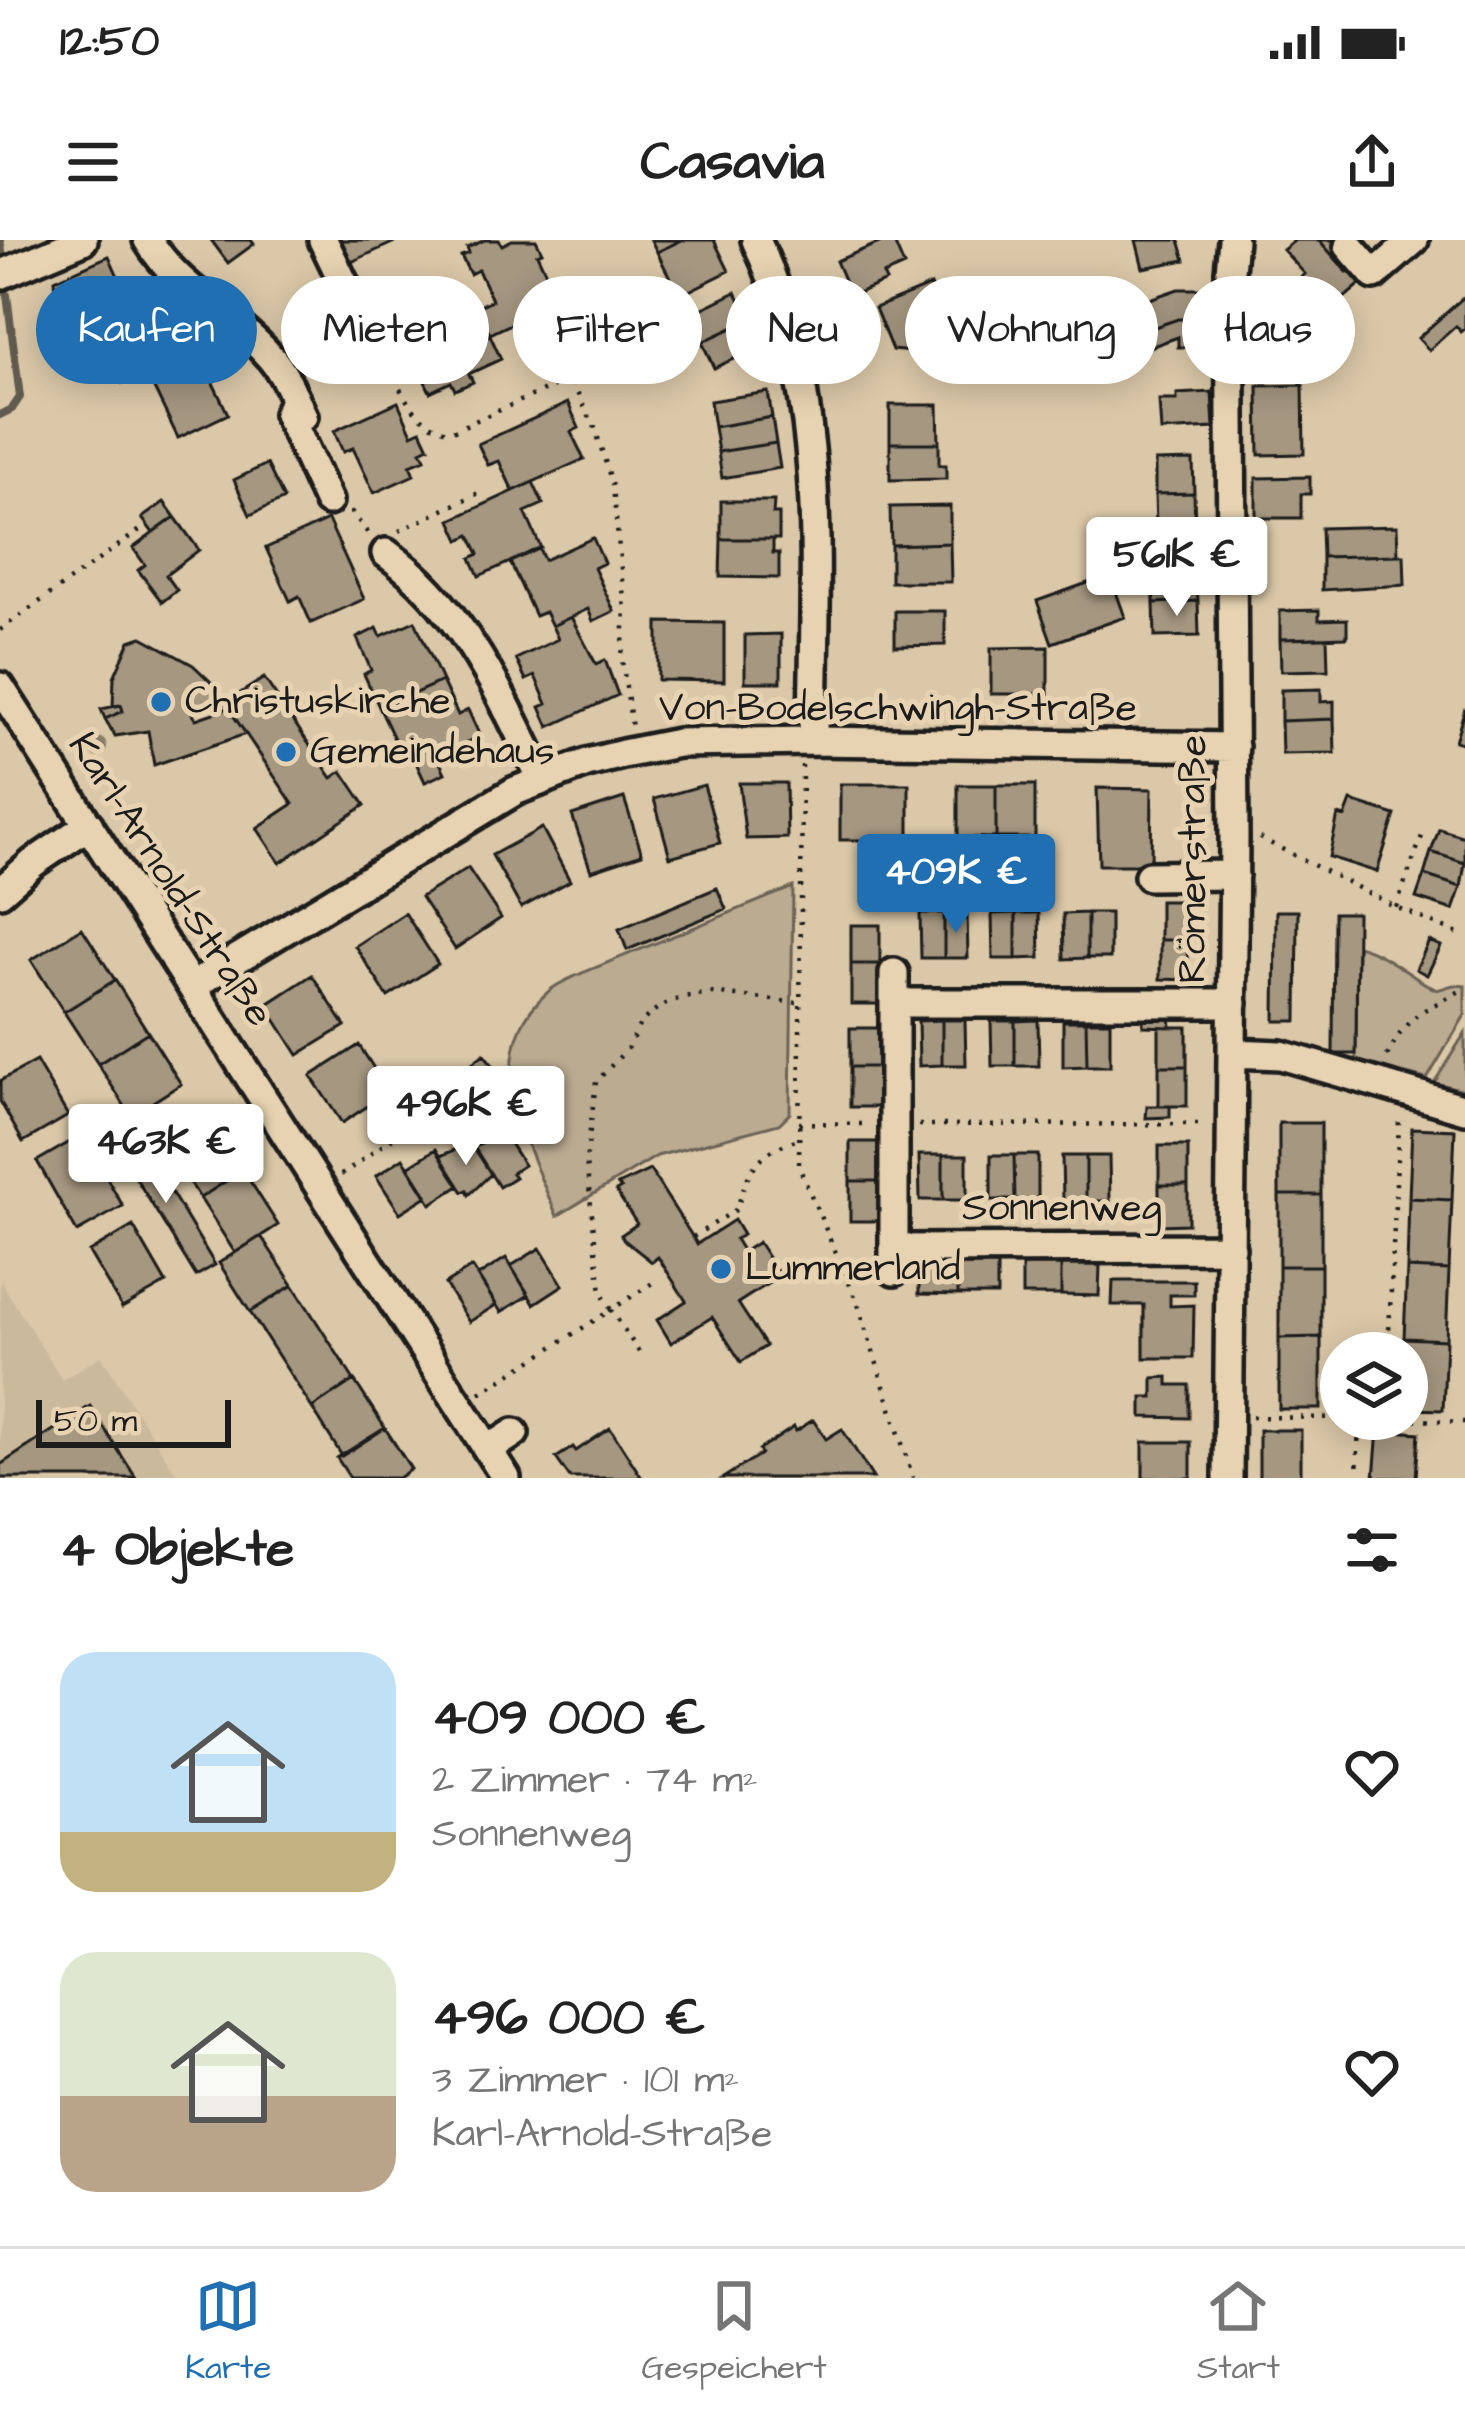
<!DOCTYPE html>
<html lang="de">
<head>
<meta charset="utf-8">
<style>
	:root { --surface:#fff; --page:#f2f2f2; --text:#222; --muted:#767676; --line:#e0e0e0; --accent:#1f6fb2 }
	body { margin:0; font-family:"Architects Daughter",sans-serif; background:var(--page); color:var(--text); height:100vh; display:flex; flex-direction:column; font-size:45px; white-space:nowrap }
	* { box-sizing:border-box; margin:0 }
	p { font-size:39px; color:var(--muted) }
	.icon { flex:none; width:66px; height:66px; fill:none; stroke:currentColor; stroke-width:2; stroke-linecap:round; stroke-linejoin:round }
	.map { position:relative; height:1238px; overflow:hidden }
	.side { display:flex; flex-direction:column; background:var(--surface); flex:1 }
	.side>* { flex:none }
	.banner { position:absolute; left:36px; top:36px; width:1395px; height:108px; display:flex; gap:24px }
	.buttons { position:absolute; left:1320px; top:1092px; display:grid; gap:24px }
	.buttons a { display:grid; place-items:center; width:108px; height:108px; border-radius:50%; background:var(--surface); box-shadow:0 6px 30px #0003; font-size:60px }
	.scale { position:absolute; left:36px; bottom:30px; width:195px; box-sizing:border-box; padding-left:12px; border:6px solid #1c1c1c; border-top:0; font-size:33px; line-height:42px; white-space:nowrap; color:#1c1c1c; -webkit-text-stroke:9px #e7d3b1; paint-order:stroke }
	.price { position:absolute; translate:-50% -102px; padding:0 27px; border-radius:12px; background:#fff; color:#222; font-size:39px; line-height:78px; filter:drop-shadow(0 3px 6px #0008) }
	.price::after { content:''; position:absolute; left:50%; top:72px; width:36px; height:27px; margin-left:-18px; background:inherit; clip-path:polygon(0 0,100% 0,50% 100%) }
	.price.selected { background:var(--accent); color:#fff }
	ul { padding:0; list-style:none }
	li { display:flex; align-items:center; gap:36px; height:300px; padding:0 60px }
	li span { display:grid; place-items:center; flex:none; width:336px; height:240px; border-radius:36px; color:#555 }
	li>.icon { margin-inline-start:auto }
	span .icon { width:144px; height:144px; fill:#fffc; stroke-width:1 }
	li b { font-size:51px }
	h2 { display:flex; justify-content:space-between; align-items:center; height:144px; padding:0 60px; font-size:51px }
	.tag { padding:0 42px; border-radius:54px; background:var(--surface); box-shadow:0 6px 30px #0003; font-size:42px; line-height:108px }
	.tag.selected { background:var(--accent); color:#fff }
	.status { display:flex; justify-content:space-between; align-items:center; height:84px; padding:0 60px; background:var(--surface); direction:ltr }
	.status svg { height:33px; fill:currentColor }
	header { display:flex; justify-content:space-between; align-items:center; height:156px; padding:0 60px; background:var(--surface); font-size:54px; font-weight:800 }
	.menu { display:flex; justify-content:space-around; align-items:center; height:168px; border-top:3px solid var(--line); background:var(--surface); font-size:33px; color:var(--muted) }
	.menu a { display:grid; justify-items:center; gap:6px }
	.menu .selected { color:var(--accent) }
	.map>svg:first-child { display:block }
	.built { fill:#cbb99c }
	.green { fill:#bbab91; stroke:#6c6456; stroke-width:3 }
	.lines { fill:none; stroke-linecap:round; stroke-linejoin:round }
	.stream { stroke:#615a4f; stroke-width:8 }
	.building { fill:#a59780; stroke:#1c1c1c; stroke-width:3 }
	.minor-casing { stroke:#1c1c1c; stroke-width:36 }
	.path { stroke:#1c1c1c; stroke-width:4.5; stroke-dasharray:3 9; stroke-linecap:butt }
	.minor { stroke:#e7d3b1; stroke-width:27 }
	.tree { fill:#887d6b }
	.poi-dot { fill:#1f6fb2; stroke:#e7d3b1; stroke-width:4.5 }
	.labels { text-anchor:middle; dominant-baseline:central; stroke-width:10; stroke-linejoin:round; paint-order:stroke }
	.poi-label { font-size:39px; fill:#1c1c1c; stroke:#e7d3b1; text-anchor:start }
	.street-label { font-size:39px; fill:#1c1c1c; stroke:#e7d3b1 }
</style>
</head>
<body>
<div class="status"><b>12:50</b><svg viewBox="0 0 49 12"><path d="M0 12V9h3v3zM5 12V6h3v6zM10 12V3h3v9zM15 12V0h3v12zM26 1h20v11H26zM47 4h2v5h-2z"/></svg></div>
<header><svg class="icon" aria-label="menu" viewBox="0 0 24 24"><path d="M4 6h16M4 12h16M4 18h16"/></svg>Casavia<svg class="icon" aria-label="share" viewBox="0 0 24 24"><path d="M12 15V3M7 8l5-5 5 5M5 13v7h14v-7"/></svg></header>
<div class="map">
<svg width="1465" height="1238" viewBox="0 0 1465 1238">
	<rect width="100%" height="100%" fill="#dbc8a8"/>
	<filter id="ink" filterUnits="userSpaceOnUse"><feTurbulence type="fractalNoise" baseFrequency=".00833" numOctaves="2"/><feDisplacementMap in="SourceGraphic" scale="24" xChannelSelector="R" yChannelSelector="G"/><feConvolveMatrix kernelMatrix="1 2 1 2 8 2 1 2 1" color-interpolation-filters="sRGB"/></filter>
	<g filter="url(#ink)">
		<path class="built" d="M0,1040L62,1140L101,1116L179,1238H0Z"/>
		<path class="green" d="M793,647L790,873L779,884L657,916L557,976C528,908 477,812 549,751C558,743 572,738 582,733Z
			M1357,706C1388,714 1408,736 1437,750L1453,745L1465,746V775L1427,839L1356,822Z
			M1465,793V850L1434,843Z"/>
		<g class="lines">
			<path class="stream" d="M0,0L2,11
				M0,175L12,169L20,157L7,55"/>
		</g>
		<path class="building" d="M211,0H251L254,4L228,23Z
			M336,0H399L347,24Z
			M485,0H499L502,5L512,0H536L542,12L537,14L559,61L490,94L477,67L492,60L478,30L470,34L461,16L469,13L467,8Z
			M651,0H682L657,12Z
			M682,0H714L729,31L679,56L657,12Z
			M886,0H893L904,26L883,35L886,41L851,56L836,21Z
			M1136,0H1179L1185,20L1143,28Z
			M1295,0H1319L1347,32L1353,27L1364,41L1328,72L1299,39L1305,34L1283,10Z
			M1319,0H1355L1335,18Z
			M109,16L121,43L79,62L80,81L59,83L55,40Z
			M931,45L943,75L937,77L943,94L932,100L912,99V112L892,110L875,68Z
			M1178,49H1213V79H1178L1116,100L1106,74Z
			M736,52L749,80L702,102L689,75Z
			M1465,56V89L1461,92L1456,86L1429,110L1418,98Z
			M120,64L142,82L146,78L167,97L122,143L84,104Z
			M477,67L501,119L469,134L473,142L455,150L451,142L430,152L415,120L405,124L396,104Z
			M1178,79H1213V107H1178V97L1122,117L1116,100Z
			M745,82L757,108L714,128L702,102Z
			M198,112L228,174L178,198L148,136Z
			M1303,145L1304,214L1259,215L1258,146Z
			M768,152L772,177L714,187L710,161Z
			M1212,152L1214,188L1161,191L1159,160H1177V154Z
			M398,162L412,194L421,190L429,207L421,211L425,219L410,225L414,235L374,253L353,208L343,212L334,191Z
			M568,163L579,188L571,192L584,219L513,251L499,221L488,225L478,204Z
			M890,165H938L939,203H890Z
			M772,177L776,203L718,212L714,187Z
			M776,203L780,228L722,238L718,212Z
			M890,203H939V225H946V239L890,240Z
			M1193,220L1194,253L1155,254V221Z
			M267,224L284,259L250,275L234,240Z
			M1310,237V254H1301V278H1256V238Z
			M533,242L543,264L525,272L541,308L479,336L471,318L479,314L470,295L460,300L451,280Z
			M1194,253L1195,287L1156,288L1155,254Z
			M721,261H774L773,274H779V299H721Z
			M164,262L175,277L153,293L142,278Z
			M950,266V303L891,305L890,267Z
			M175,277L199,310L166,335L177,350L162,362L138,330L145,325L133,308Z
			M328,280L364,359L311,383L299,356L290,361L266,308Z
			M1397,286L1398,315L1322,317L1321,288Z
			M593,298L604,323L594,328L614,371L593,381L588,369L552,386L545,372L535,376L510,322L539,308L544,320Z
			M721,299H773V313H779V338L720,337Z
			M950,303L951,342H891V305Z
			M1398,315H1404L1405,345L1322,350V317Z
			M1196,327L1198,361L1154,363L1153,328Z
			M1110,335L1125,377L1052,403L1037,361Z
			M1198,361L1199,396L1155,397L1154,363Z
			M1319,370V380L1347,379V397L1280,399V371Z
			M895,371H945V405L895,406Z
			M571,377L596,424L605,420L618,455L549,487L540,467L547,464L535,436L526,440L516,419L558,399L552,386Z
			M415,381L442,441L380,469L364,434L371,430L357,398L377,388L381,396Z
			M658,382L724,383V441L658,440Z
			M781,394V442H745V395Z
			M142,397L193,425L211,442L213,459L192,473L196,479L228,468L246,494L154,525L148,491L115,496L105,479L123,471L121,465L113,466L114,437L130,401Z
			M1327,398L1328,430L1281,431L1280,399Z
			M1048,407V454H991V408Z
			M264,438L332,538L342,531L365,565L280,623L257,588L293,564L225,463Z
			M442,441L458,475L468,470L480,496L437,516L445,533L425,542L406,501L397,505L380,469Z
			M1321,449V462L1334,461V479L1281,481V450Z
			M121,465L123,471L105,479L101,469Z
			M1465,468V504L1455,501Z
			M1334,479L1335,513L1282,514L1281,481Z
			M739,543H786L787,598L746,599Z
			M840,544H909V600H840Z
			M704,545L720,603L670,617L654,559Z
			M958,545H996V598L958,597Z
			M996,545H1035V598H996Z
			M1097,548L1152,549L1151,625H1099Z
			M624,558L642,614L591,631L572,575Z
			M1351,561L1395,575L1377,632L1329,617L1338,575L1345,577Z
			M542,588L570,641L521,668L492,615Z
			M1439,589L1465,597V623L1431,612Z
			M1431,612L1465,623L1461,647L1424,635Z
			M468,628L501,678L455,709L421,657Z
			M1424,635L1461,647L1453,670L1416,658Z
			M717,648L726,669L627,710L619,689Z
			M1160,661H1189L1188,700H1160Z
			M1276,671H1298L1297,781H1275Z
			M405,673L438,724L388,757L355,706Z
			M920,673H944V718H921Z
			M944,673H967L968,718H944Z
			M1016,673H1039L1040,718L1016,719Z
			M1016,673V719H993L992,674Z
			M1087,673H1110V718H1087Z
			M1087,673V718L1064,719L1063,674Z
			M1334,673H1357L1356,814H1333Z
			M851,685H880V724H851Z
			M82,688L115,740L64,772L31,720Z
			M1160,700H1188V740L1160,739Z
			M1429,701L1441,706L1427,735L1416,729Z
			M851,724H880V764H851Z
			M312,735L345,786L298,815L266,765Z
			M115,740L148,792L98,824L64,772Z
			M1143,775H1170L1171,787L1143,786Z
			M942,780V825L919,826L918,781Z
			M942,780H965L966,825H942Z
			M1038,780L1039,826H1015V781Z
			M991,781H1015V826H992Z
			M1063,781H1086L1087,826L1063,827Z
			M1086,781H1110V826H1087Z
			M1159,787H1187V826H1159Z
			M850,788H879V827H850Z
			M148,792L181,844L131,876L98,824Z
			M359,805L389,852L342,883L311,836Z
			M484,814L499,833L432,882L418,864Z
			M36,821L68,876L23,902L0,861V841Z
			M1159,826H1187V866H1159Z
			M850,827H879V867H850Z
			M1147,866H1170V877L1146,878Z
			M208,876L243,930L200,958L164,903Z
			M1279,883H1321V955H1279Z
			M1412,888L1455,890L1452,960L1409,958Z
			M504,894L524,925L512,933L515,937L499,947L474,907Z
			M82,895L123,966L77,992L37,921Z
			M138,897L215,1025L196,1036L118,909Z
			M850,902H879V941H850Z
			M471,903L491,934L469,955L467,950L463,952L440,916Z
			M1159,906H1188V945H1159Z
			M436,909L459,946L431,964L408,927Z
			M919,915H943V960H920Z
			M943,915H967V960H943Z
			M991,915H1014L1015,960H991Z
			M1014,915H1038V960H1015Z
			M1062,916H1086V961H1063Z
			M1086,916H1109L1110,961H1086Z
			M403,918L427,956L400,973L376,936Z
			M243,930L278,985L235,1013L200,958Z
			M650,930L697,1004L734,980L743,995L735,999L743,1012L758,1002L780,1036L738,1063L766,1106L741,1122L712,1077L671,1103L657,1080L686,1061L658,1017L652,1022L624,1000L621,995L637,984L616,951L621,948L618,945Z
			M850,941H879V981H850Z
			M1159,945H1188V984L1159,985Z
			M1279,955H1321V1026H1279Z
			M1409,958L1452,960L1449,1030L1407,1028Z
			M133,986L166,1043L122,1068L89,1012Z
			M261,996L293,1045L250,1072L219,1023Z
			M540,1008L563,1045L534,1064L511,1026Z
			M506,1018L529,1055L501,1072L478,1036Z
			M919,1024L958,1025V1055L919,1054Z
			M958,1025H997V1055H958Z
			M1022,1025H1061V1055H1022Z
			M1061,1025H1100L1099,1056L1061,1055Z
			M1279,1026H1321V1097L1279,1098Z
			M472,1027L496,1065L469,1082L445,1044Z
			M1407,1028L1449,1030L1446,1100L1404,1098Z
			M1113,1041H1194V1055H1170V1066L1194,1065L1193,1118H1144V1065H1112Z
			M293,1045L354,1140L312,1168L250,1072Z
			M1321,1097V1169H1279V1098Z
			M1404,1098L1446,1100L1443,1170L1407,1169Z
			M1168,1137V1145H1189V1178L1142,1177V1157H1153V1138Z
			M354,1140L385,1188L342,1216L312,1168Z
			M90,1166L136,1238H0V1225Z
			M813,1180L826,1199L842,1189L873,1238H723L761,1214L759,1210L794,1187L796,1191Z
			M385,1188L411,1229L398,1238H350L337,1218Z
			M610,1188L642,1238H570L556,1218L573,1207L576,1211Z
			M1259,1190H1301V1238H1259Z
			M1378,1190L1419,1193L1416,1238H1374Z
			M1143,1202H1191V1238H1143Z"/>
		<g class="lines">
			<defs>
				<path id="minor" d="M148,0C178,50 234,75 271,118C286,135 293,156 303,176
					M323,0L348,52
					M756,0C831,162 814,328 813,501
					M1349,6L1374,35L1414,0
					M0,35L83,0
					M294,161L288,174L328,261
					M386,313C464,369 501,456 542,539
					M0,447L506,1238
					M1149,636L1234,635
					M0,652L33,623L89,585
					M894,733V1031
					M192,746L515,551L587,523L623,514L678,503L813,501L1234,507
					M894,763H1233
					M1233,813L1281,815L1465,869
					M894,1009L1231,1008
					M488,1210L514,1193
					M1228,1238L1234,597L1230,31L1233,0"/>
			</defs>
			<use href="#minor" class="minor-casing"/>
			<path class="path" d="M469,57L385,96L394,115L386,118C401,152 412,182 450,192L570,139L595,188L613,247L625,370L622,420L632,488
				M351,271L370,296
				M399,291L483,251
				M0,390L143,288
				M802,525L799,927L858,1064L913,1238
				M1260,598L1396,667L1465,697
				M1396,667L1422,596
				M1387,816C1412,768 1421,774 1465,748
				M799,883L865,884
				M919,885L1207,884
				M341,935L417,881L431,901L485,863
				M693,997L737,969C749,928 756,913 799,899
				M639,1112L611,1070L654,1042
				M1388,1113L1399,879
				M480,1153L611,1070L601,1052L586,922L596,842L627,809L641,782L659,767L683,757L711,753L799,763
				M1252,1177L1341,1178
				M1390,1179L1465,1182
				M1357,1238L1359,1179"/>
			<use href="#minor" class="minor"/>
		</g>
		<circle class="tree" cx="97" cy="507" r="10"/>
	</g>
	<g class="poi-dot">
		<circle cx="161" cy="462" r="12"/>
		<circle cx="286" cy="512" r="12"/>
		<circle cx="721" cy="1029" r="12"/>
	</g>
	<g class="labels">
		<g class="poi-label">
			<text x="185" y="462">Christuskirche</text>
			<text x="310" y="512">Gemeindehaus</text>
			<text x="745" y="1029">Lummerland</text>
		</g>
		<g class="street-label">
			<text x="898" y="469">Von-Bodelschwingh-Straße</text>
			<text transform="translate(1194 619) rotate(-90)">Römerstraße</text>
			<text transform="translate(170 640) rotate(57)">Karl-Arnold-Straße</text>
			<text x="1062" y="969">Sonnenweg</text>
		</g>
	</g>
</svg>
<div class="buttons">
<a><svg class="icon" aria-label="layers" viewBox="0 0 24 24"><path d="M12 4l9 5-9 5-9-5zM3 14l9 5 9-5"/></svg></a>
</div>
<div class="scale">50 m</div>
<b class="price" style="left:1177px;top:379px">561K €</b>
<b class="price selected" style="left:956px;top:696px">409K €</b>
<b class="price" style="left:466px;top:928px">496K €</b>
<b class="price" style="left:166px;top:966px">463K €</b>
<div class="banner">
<a class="tag selected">Kaufen</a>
<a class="tag">Mieten</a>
<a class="tag">Filter</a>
<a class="tag">Neu</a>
<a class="tag">Wohnung</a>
<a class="tag">Haus</a>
</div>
</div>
<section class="side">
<h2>4 Objekte<svg class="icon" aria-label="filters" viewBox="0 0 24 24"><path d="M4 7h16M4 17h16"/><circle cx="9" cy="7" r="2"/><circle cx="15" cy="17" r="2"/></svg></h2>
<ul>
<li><span style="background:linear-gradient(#bfe0f5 75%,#c2b280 0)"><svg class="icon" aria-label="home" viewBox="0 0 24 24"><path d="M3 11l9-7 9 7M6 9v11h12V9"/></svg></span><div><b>409 000 €</b><p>2 Zimmer · 74 m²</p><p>Sonnenweg</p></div><svg class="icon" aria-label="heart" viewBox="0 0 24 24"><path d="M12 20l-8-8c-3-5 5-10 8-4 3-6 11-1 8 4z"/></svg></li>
<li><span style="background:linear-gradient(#dfe7d0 60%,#b9a48a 0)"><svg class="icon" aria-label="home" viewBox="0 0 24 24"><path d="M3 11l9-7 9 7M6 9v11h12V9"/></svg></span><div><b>496 000 €</b><p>3 Zimmer · 101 m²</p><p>Karl-Arnold-Straße</p></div><svg class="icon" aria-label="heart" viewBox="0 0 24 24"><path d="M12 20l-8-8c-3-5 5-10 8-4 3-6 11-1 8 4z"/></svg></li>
</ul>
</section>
<nav class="menu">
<a class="selected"><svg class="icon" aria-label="map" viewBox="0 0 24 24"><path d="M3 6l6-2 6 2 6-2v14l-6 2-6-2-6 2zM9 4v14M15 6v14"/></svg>Karte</a>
<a><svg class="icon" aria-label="saved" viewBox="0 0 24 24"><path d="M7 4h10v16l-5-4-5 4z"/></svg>Gespeichert</a>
<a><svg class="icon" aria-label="home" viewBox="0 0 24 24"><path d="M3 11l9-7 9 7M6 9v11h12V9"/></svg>Start</a>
</nav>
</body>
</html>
